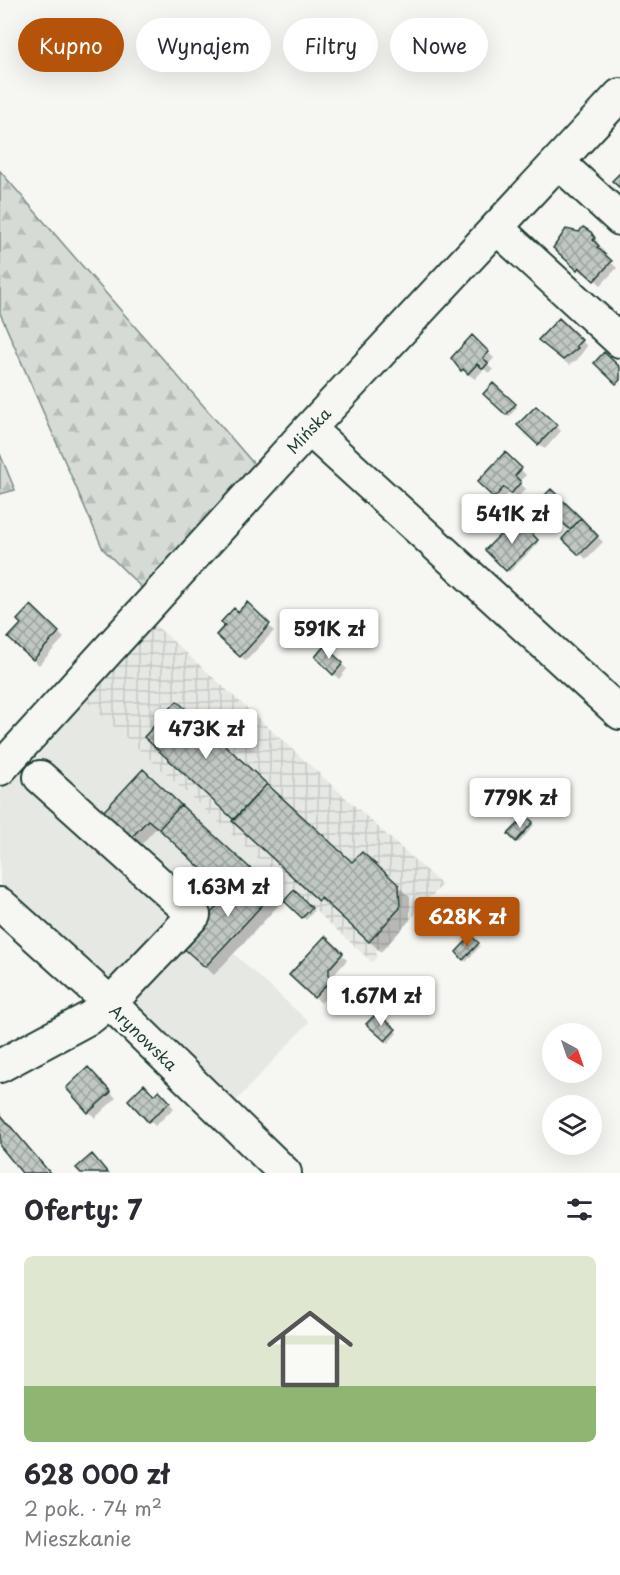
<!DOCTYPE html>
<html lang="pl">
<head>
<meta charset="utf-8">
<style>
	:root { --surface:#fff; --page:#f7f7f7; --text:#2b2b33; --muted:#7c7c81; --accent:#b45309 }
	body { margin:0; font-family:"Playpen Sans",sans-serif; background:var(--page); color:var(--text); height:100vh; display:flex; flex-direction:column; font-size:22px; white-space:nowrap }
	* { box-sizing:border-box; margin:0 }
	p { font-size:20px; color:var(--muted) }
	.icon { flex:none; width:33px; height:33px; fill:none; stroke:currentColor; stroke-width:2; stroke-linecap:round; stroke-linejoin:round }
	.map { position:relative; height:1173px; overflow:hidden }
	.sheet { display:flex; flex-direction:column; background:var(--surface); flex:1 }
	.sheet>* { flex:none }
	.banner { position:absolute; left:18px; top:18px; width:585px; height:54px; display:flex; gap:12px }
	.needle { width:39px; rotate:140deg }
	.buttons { position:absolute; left:542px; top:1023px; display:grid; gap:12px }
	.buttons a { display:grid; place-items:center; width:60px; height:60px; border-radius:50%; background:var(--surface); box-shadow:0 6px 24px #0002; font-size:30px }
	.price { position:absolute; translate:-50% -51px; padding:0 14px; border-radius:6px; background:#fff; color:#222; font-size:20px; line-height:39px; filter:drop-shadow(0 2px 3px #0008) }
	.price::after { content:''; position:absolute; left:50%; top:36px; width:18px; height:14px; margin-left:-9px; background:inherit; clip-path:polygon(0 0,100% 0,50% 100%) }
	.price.on { background:var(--accent); color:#fff }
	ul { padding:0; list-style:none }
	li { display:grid; align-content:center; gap:12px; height:318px; padding:0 24px }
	li span { display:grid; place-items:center; height:186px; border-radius:9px; color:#555 }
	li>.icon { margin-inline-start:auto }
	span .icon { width:108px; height:108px; fill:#fffc; stroke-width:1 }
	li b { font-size:26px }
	h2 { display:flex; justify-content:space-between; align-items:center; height:72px; padding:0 24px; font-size:26px }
	.tag { padding:0 21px; border-radius:27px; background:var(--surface); box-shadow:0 6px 24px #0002; font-size:21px; line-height:54px }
	.tag.on { background:var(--accent); color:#fff }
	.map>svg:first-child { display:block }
	.built { fill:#e6e8e4 }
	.industrial { fill:url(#industrial-grid) }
	.forest { fill:url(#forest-firs); stroke:#7a8c85; stroke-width:1.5 }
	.shadow { fill:#0003 }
	.building { fill:url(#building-cross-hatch); stroke:#1f3d34; stroke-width:1.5 }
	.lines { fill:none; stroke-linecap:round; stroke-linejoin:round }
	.minor-casing { stroke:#1f3d34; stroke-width:36 }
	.minor { stroke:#f6f6f2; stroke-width:32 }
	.labels { text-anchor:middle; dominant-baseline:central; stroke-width:5; stroke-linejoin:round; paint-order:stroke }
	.street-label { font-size:16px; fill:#1f3d34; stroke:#f6f6f2 }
</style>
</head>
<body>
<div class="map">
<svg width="620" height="1173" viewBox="0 0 620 1173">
	<defs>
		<pattern id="industrial-grid" width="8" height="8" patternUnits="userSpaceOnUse" patternTransform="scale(1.5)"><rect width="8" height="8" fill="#e6e8e4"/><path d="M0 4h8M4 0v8" fill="none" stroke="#c5c8c4"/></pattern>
		<pattern id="forest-firs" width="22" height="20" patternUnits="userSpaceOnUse" patternTransform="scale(1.5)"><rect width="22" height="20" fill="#d6dbd6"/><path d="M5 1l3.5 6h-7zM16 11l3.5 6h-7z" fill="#b7bdb8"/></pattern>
		<pattern id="building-cross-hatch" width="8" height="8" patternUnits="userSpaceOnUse" patternTransform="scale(1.5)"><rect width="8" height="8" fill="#c1c8c3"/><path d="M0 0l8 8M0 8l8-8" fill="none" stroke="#9ca49f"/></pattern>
	</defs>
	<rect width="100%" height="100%" fill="#f6f6f2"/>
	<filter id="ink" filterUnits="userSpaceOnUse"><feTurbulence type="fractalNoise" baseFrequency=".0167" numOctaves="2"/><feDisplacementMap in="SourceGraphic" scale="12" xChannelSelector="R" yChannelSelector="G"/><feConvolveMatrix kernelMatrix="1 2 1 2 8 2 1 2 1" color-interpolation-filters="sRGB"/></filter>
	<g filter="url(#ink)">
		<path class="built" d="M85,700L294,890L234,954L309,1022L236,1101L116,987L0,884V791L20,770L26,771Z"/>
		<path class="industrial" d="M153,623L442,885L386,946L376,950L377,957L372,962L85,700Z"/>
		<path class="forest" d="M0,171L260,471L147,593L103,549L0,313Z
			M0,454L15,490L0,494Z"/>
		<path class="shadow" d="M579,233L595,238L604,252L602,254L617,268L601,285L586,271L584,274L555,247Z
			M559,320L587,346L577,360L569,365L545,346Z
			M472,338L494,358L488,365L493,370L489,373L484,369L475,379L462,370Z
			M493,385L517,407L509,417L485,394Z
			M536,408L561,431L545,449L519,425Z
			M505,454L526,475L519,482L526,489L517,498L510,492L500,502L479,482Z
			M551,491L603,542L586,559L564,539L572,530L542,500Z
			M517,520L539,543L509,572L487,550Z
			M247,604L274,631L246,661L218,635Z
			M31,607L64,638L39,665L16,644Z
			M325,648L347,669L339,679L317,657Z
			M157,748L352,865L398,886L410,897V920L381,952L333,908L331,910Z
			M143,771L283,900L214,975L192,955L230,894L157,827L141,845L114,821Z
			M526,818L534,825L519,843L510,834Z
			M294,892L314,911L306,920L286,901Z
			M325,938L347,960L334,975V988L321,1003L291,975Z
			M471,938L480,946L466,962L458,952Z
			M377,1015L397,1033L388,1043L369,1024Z
			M88,1069L116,1098L95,1118L68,1088Z
			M159,1092L174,1108L155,1126L130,1100L154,1097Z"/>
		<path class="building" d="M620,173V188L612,181Z
			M583,227L591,232L595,238L593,240L599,246L597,247L612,261L594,281L579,267L577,270L553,248L566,229L579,232Z
			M559,318L582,340L576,346L578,348L563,360L538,340Z
			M472,335L489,352L483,358L488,363L483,369L477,364L468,374L463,369L461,371L451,358Z
			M604,352L620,367V380L616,384L594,363Z
			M493,383L516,404L506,415L483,394Z
			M536,406L557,425L538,445L517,425Z
			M505,452L522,468L515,476L521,482L511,494L504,487L494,498L477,482Z
			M551,489L581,518L570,530L540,500Z
			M517,518L538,540L506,571L485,550Z
			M581,518L598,536L579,555L562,539Z
			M247,602L270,624L240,657L216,635L225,625L221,622L234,608L238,612Z
			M31,605L59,632L33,660L8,638L21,624L17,620Z
			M324,646L343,663L333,675L315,657Z
			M177,701L267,784L234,820L144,737Z
			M143,769L181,805L159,829L148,820L131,838L103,812Z
			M267,784L352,862L362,852L399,885L400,908L369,942L321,898L319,901L232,821Z
			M181,805L251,869L228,894L159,829Z
			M526,816L533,822L516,842L508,834Z
			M251,869L275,891L205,967L181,946Z
			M294,890L312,908L302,918L284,901Z
			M325,936L343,953L329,969V982L314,998L289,975Z
			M471,936L479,943L463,960L456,952Z
			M377,1013L396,1029L385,1041L366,1024Z
			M88,1067L111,1092L88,1113L66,1088Z
			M144,1084L154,1095L159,1090L170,1102L148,1122L128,1100Z
			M0,1114L50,1173H22L0,1146Z
			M92,1154L108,1173H81L76,1168Z"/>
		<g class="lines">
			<defs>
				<path id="minor" d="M558,162L620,219
					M497,228L620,341
					M309,429L620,713
					M0,769L309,429L620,95
					M0,904L109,1002L285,1173
					M0,1066L91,1017L117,996L194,915L40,777"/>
			</defs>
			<use href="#minor" class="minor-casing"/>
			<use href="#minor" class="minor"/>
		</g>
	</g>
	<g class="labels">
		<g class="street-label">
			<text transform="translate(308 430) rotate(-47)">Mińska</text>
			<text transform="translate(144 1037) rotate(44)">Arynowska</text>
		</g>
	</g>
</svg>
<div class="buttons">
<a><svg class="needle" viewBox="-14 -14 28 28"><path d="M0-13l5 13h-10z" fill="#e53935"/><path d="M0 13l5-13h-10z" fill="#7c7c81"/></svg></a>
<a><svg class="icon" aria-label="layers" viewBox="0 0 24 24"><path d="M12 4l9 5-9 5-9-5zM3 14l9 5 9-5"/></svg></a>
</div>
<b class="price" style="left:512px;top:545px">541K zł</b>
<b class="price" style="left:329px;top:660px">591K zł</b>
<b class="price" style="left:206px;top:760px">473K zł</b>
<b class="price" style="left:520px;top:829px">779K zł</b>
<b class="price" style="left:228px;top:918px">1.63M zł</b>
<b class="price on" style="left:467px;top:948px">628K zł</b>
<b class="price" style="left:381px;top:1027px">1.67M zł</b>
<div class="banner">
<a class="tag on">Kupno</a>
<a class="tag">Wynajem</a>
<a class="tag">Filtry</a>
<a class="tag">Nowe</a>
</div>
</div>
<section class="sheet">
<h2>Oferty: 7<svg class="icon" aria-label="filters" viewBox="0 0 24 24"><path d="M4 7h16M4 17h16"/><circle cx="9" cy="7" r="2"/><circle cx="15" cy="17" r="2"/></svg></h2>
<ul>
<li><span style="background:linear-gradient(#dfe7d0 70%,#8fb573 0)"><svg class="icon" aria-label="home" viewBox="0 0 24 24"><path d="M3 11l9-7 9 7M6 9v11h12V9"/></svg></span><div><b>628 000 zł</b><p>2 pok. · 74 m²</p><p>Mieszkanie</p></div></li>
</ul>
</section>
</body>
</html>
